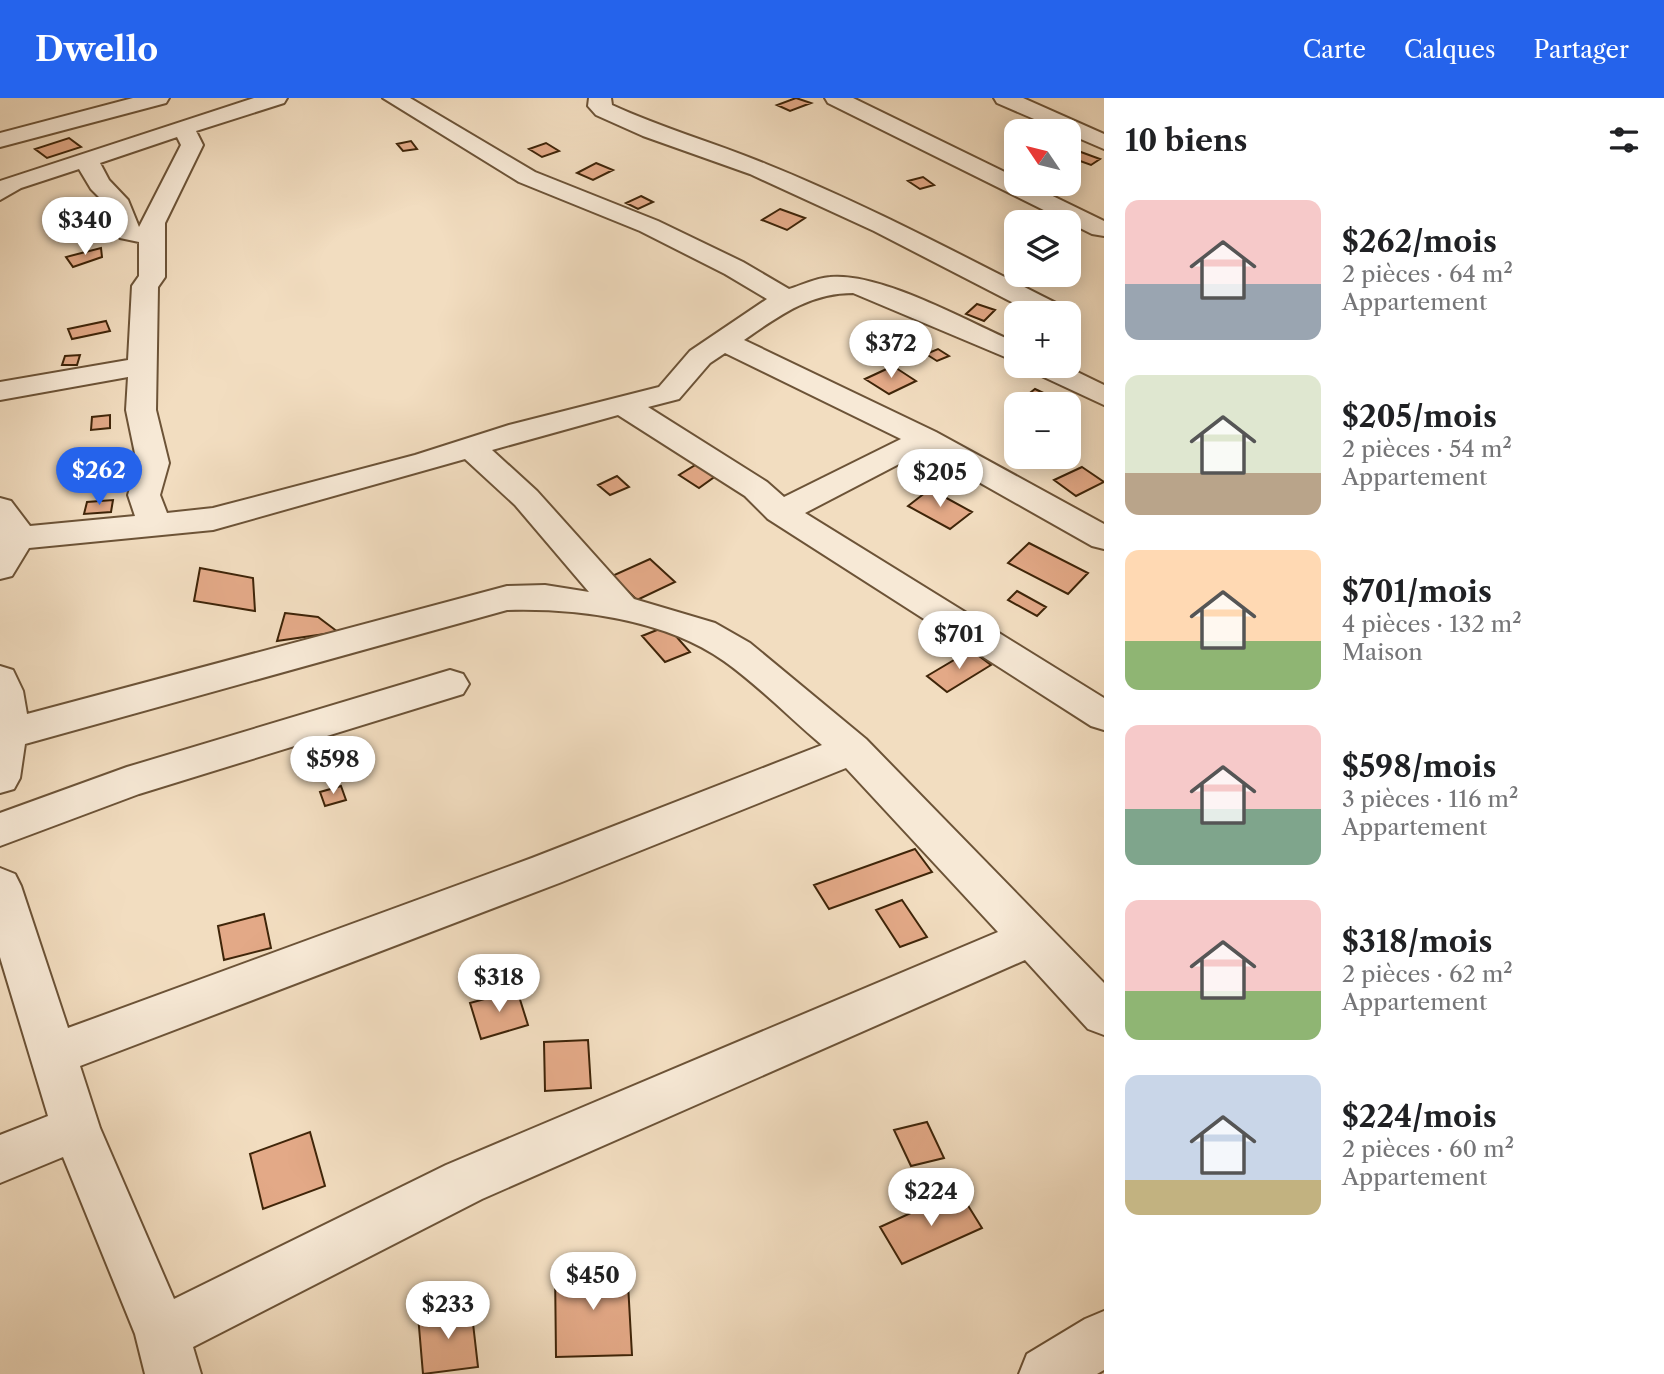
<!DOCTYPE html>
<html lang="fr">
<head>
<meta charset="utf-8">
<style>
	:root { --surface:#fff; --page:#f6f6f6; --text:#202124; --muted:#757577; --accent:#2563eb }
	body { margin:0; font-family:"Libre Caslon Text",serif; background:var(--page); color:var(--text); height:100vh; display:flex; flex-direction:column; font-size:26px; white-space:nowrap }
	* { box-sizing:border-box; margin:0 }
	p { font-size:23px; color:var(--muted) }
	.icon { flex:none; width:38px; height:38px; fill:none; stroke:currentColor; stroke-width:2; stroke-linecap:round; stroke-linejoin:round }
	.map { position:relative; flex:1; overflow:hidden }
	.panel { display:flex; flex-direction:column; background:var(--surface); width:560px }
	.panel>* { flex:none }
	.needle { width:46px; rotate:305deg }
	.controls { position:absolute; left:1004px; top:21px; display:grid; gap:14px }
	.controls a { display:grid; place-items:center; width:77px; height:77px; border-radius:14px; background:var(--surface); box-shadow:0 4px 18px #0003; font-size:35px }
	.price { position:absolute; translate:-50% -60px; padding:0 16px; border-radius:24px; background:#fff; color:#222; font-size:23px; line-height:46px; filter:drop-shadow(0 2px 4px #0008) }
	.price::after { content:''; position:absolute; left:50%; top:42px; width:21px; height:16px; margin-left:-10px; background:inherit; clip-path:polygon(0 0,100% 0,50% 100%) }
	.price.active { background:var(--accent); color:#fff }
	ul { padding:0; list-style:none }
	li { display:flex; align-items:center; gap:21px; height:175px; padding:0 21px }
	li span { display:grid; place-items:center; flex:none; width:196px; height:140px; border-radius:14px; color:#555 }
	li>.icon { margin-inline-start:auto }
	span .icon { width:84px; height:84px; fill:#fffc; stroke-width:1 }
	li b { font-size:30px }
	h2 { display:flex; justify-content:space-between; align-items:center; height:84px; padding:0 21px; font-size:30px }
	header { display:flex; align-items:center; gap:42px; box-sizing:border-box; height:98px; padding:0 35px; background:var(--accent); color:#fff }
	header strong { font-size:33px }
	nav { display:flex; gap:38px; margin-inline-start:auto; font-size:24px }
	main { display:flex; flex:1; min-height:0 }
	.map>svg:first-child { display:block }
	.building { fill:#e3a987; stroke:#3f2509; stroke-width:2 }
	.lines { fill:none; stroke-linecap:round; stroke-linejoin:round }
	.minor-casing { stroke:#6c5337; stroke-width:4 }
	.minor { fill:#f7e9d6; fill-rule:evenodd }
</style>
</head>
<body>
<header>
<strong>Dwello</strong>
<nav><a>Carte</a><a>Calques</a><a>Partager</a></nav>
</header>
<main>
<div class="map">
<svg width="1104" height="1276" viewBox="0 0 1104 1276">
	<rect width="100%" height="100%" fill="#f2ddc0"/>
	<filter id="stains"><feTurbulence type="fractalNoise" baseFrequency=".00286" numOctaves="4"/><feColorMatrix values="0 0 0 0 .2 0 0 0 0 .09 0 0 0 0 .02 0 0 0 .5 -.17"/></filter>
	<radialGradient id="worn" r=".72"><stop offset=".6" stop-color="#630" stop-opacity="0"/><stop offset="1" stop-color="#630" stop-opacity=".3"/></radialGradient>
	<path class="building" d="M796,0L811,5L790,13L777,7Z
		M69,40L81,49L47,60L35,51Z
		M411,43L417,51L403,53L397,46Z
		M546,45L559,53L542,59L529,51Z
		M1069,51L1070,50L1100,61L1091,67L1069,59Z
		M596,65L613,72L593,82L577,75Z
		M923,79L934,87L920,91L908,83Z
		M641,98L653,104L638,111L626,105Z
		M780,111L805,120L787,132L762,122Z
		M101,150L102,159L73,169L66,159Z
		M977,206L995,212L984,223L966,216Z
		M106,223L110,233L72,241L68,231Z
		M938,251L949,258L937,263L926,256Z
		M80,257L77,267H62L65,258Z
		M893,268L916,283L889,296L865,281Z
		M1035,291L1065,305L1016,306Z
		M110,317V330L91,332L92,319Z
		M697,366L717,377L699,390L679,377Z
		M1082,369L1104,384L1076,398L1054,382Z
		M617,378L629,389L610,397L598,387Z
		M930,391L972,414L950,431L908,408Z
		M113,402L111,414L84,416L87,404Z
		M1029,445L1088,475L1068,496L1008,465Z
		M650,461L675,484L637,502L612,478Z
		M200,470L253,480L255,513L194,503Z
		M1017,493L1046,509L1037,518L1008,502Z
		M285,515L318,519L338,534L277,543Z
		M667,528L690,554L665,564L642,538Z
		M971,552L991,567L947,594L927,578Z
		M341,688L346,702L325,708L320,694Z
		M915,751L932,774L829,811L814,787Z
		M902,802L927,839L900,849L876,812Z
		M264,816L271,850L224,862L218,828Z
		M517,892L528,927L481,941L470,905Z
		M588,942L591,990L545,993L544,944Z
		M927,1024L944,1060L911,1068L894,1032Z
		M310,1034L325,1088L263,1111L250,1056Z
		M959,1093L982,1130L902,1166L880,1129Z
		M627,1168L632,1257L556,1259L555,1170Z
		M471,1208L478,1269L423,1276L418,1217Z"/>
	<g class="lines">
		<defs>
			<path id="minor" d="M133,0H169L166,5L0,49V35Z
				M254,0H287L284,5L196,33L203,47L165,125V179L158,189L156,312L169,365L160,397L167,415L213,410L415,357L509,327L659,289L690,253L767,201L725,176L640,133L519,84L383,0H410L535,74L658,123L743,164L789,191C802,187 816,180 830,179C881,174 968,224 1017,245V264L853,195C809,195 779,218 744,242L936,334L1104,426V451L1092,448L924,353L805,415L1104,600V632L1091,628L768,421L745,398L618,317L492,352L537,393L634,501L715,525L750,545L866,641L1104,885V937L1088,931L1025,862L482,1101L193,1249L201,1276H145L135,1236L63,1059L0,1085V1037L48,1018L0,859V770L15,776L21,788L68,930L532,760L822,647C789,619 758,587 724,563C664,521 578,510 507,512L25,646L20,680L14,691L0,695V568L13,572L23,593L27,616L507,488L545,487L589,494L515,407L465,361L213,432L29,450L12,478L0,481V400L11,403L30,428L135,418L128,397L137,365L126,312L128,279L0,302V284L128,262L132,188L139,178V144L120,140L105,105L91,91L79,71L21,90L0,102V83ZM177,39L181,47L139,129L128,102L109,82L100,65ZM725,255L901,341L784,399L767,384L648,309L679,301L710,265ZM846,670L998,834L446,1067L174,1201L100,1030L80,968L562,784Z
				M589,0H611L612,7C662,30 715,45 766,66C868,107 966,160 1064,209L1068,215H1033L874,133L750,76L643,38L596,17L588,8Z
				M825,0H853L1017,80V86H1028L1104,123V138L1092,136L828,5Z
				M994,0H1023L1104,36V51L997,5Z
				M1029,268H1065L1104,287V307L1033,274Z
				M450,572L463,576L469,586L463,596L139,696L0,748V715L127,669Z
				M1104,1213V1272L1097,1276H1019L1027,1256L1085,1221Z"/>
		</defs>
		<use href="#minor" class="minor-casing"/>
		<use href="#minor" class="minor"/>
	</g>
	<rect width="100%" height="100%" filter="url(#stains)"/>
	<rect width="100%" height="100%" fill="url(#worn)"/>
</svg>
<div class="controls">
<a><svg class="needle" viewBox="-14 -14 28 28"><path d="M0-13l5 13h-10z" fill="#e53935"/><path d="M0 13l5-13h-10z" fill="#757577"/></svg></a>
<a><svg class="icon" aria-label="layers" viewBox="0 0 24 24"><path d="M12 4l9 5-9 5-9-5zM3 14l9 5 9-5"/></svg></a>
<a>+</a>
<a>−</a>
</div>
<b class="price" style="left:85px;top:159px">$340</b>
<b class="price" style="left:891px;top:282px">$372</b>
<b class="price active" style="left:99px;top:409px">$262</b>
<b class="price" style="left:940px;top:411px">$205</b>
<b class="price" style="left:959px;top:573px">$701</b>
<b class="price" style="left:333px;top:698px">$598</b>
<b class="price" style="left:499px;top:916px">$318</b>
<b class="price" style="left:931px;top:1130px">$224</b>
<b class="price" style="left:593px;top:1214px">$450</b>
<b class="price" style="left:448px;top:1243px">$233</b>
</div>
<section class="panel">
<h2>10 biens<svg class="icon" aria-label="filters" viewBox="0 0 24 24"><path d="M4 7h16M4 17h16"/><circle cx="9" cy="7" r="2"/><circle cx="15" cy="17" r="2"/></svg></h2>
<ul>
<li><span style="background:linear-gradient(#f6c9c9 60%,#9aa5b1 0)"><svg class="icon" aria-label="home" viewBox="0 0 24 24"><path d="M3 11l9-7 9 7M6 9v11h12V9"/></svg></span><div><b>$262/mois</b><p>2 pièces · 64 m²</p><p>Appartement</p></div></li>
<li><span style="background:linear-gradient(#dfe7d0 70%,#b9a48a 0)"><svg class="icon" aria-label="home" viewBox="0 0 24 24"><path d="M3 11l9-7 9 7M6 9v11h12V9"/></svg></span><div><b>$205/mois</b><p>2 pièces · 54 m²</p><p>Appartement</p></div></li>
<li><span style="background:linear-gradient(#ffd9b3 65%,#8fb573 0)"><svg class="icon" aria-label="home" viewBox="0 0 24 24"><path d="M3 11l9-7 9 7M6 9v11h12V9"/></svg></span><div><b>$701/mois</b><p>4 pièces · 132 m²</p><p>Maison</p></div></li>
<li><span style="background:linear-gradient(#f6c9c9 60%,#7fa58c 0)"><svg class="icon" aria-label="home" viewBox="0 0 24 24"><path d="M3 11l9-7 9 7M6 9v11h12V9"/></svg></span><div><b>$598/mois</b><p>3 pièces · 116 m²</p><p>Appartement</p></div></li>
<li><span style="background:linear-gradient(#f6c9c9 65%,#8fb573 0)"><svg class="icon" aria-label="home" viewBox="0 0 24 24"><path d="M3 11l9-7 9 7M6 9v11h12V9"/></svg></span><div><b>$318/mois</b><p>2 pièces · 62 m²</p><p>Appartement</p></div></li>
<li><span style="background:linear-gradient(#c9d6e8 75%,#c2b280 0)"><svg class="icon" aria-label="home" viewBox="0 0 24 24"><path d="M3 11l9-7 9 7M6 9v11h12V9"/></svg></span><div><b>$224/mois</b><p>2 pièces · 60 m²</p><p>Appartement</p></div></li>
</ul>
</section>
</main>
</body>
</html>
